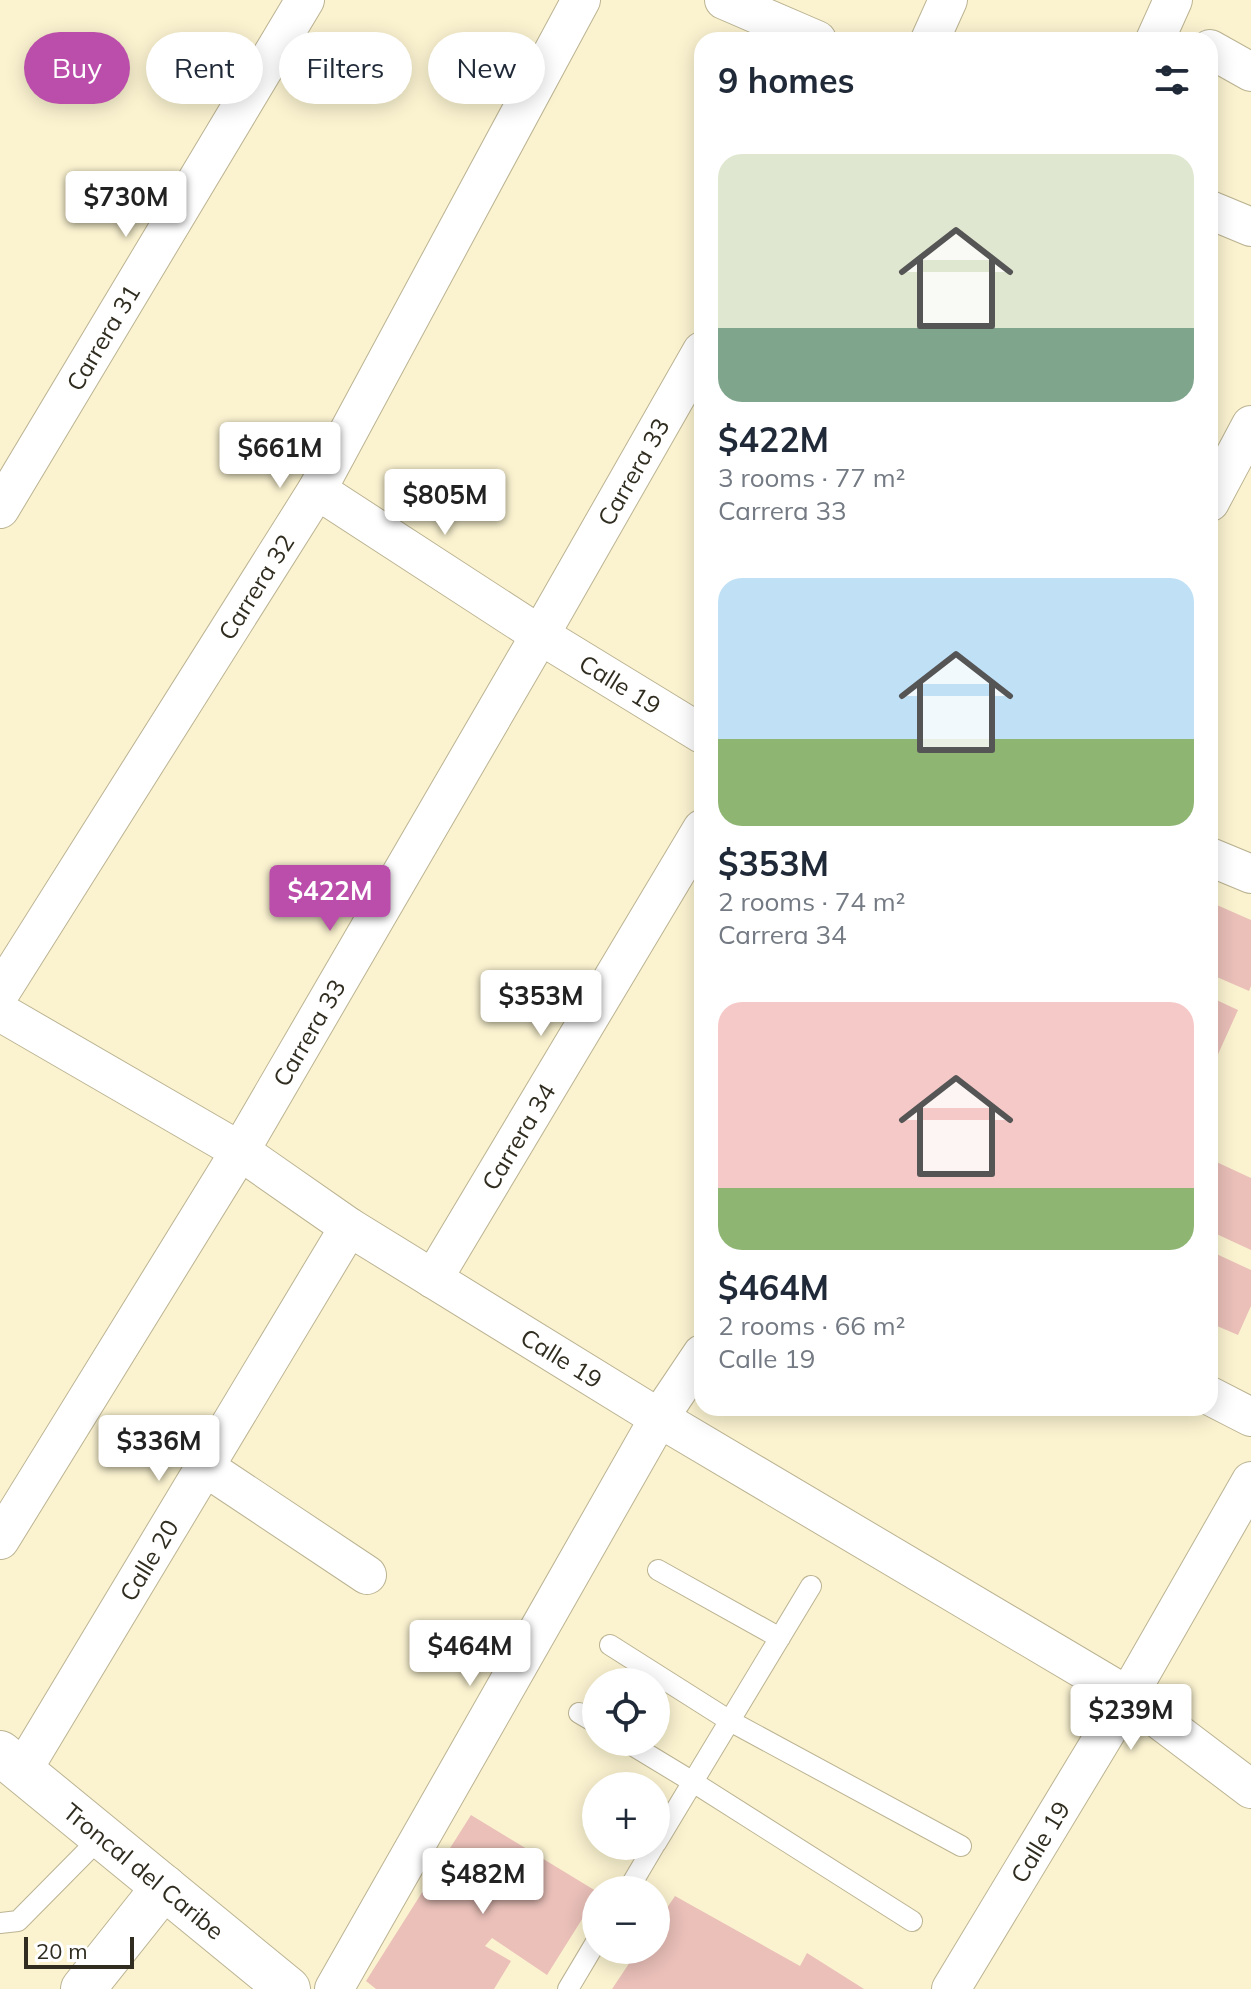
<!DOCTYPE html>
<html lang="en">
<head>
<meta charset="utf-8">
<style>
	:root { --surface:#fff; --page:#f2f2f3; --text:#1f2937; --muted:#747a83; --accent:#bb4dab }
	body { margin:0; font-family:Mulish,sans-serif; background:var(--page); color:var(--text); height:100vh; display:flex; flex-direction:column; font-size:30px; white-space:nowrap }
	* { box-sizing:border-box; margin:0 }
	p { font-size:26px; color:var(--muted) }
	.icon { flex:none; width:44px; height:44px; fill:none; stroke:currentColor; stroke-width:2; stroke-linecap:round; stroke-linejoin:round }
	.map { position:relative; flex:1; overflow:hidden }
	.sheet { position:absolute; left:694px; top:32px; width:524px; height:1384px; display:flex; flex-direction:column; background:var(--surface); border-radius:24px; box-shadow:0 4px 20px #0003 }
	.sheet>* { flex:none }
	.guide { position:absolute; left:24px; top:32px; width:550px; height:72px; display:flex; gap:16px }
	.buttons { position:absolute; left:582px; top:1668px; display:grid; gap:16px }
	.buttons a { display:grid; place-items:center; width:88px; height:88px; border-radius:50%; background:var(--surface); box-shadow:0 4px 20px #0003; font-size:40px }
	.scale { position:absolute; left:24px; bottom:20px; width:110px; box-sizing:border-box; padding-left:8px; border:4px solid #302d20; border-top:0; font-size:22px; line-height:28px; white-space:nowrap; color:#302d20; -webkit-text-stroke:6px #fff; paint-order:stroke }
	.price { position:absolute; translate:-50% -68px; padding:0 18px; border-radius:8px; background:#fff; color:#222; font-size:26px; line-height:52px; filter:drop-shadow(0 2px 4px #0008) }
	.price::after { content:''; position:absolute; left:50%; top:48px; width:24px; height:18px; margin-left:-12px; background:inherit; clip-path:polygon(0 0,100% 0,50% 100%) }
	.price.active { background:var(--accent); color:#fff }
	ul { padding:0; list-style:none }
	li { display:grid; align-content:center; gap:16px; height:424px; padding:0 24px }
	li span { display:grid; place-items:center; height:248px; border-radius:24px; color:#555 }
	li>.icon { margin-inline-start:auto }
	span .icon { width:144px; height:144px; fill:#fffc; stroke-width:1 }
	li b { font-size:34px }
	h2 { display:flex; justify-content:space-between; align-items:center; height:96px; padding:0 24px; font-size:34px }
	.tag { padding:0 28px; border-radius:36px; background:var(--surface); box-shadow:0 4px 20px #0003; font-size:28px; line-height:72px }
	.tag.active { background:var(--accent); color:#fff }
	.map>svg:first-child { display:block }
	.building { fill:#eac0b9 }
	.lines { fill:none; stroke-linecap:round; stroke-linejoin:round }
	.service-casing { stroke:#bbb392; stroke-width:22 }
	.minor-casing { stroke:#bbb392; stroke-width:40 }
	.tertiary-casing { stroke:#bbb392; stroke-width:46 }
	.primary-casing { stroke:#bbb392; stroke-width:46 }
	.service { stroke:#fff; stroke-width:20 }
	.minor { stroke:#fff; stroke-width:38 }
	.tertiary { stroke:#fff; stroke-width:44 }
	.primary { stroke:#fff; stroke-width:44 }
	.labels { text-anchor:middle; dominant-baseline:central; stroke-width:6; stroke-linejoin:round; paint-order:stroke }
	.street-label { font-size:24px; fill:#302d20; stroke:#fff }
</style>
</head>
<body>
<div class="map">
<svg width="1251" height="1989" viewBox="0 0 1251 1989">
	<rect width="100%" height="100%" fill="#fbf3d0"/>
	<path class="building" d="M1210,902L1251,920V986L1249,991L1210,974Z
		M1210,997L1238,1010L1210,1072Z
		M1210,1159L1251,1178V1250L1210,1231Z
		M1210,1251L1251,1270V1306L1238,1335L1210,1323Z
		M471,1815L596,1891V1897L547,1975L492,1938L485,1946L511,1961L494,1989H376L366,1981Z
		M675,1896L800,1966L807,1953L864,1989H612L638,1950H656V1924Z"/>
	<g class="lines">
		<defs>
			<path id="service" d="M658,1570L780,1638
				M610,1645L730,1721L961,1846
				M579,1713L596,1723
				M627,1742L693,1782L912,1921
				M656,1843L811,1586
				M628,1890L654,1846
				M0,1923L18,1921L102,1836
				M568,1989L596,1942"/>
			<g id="minor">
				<path d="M724,0L817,40"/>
				<path d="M930,40L948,0"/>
				<path d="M1155,40L1173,0"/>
				<path d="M1210,49L1251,72"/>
				<path d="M1210,210L1251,227"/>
				<path id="s1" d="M317,490L540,635L702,734"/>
				<path d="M1210,502L1251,425"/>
				<path id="s2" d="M0,509L305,0"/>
				<path d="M1210,857L1251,874"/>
				<path id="s3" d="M0,993L317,490L581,0"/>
				<path id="s4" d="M0,1012L240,1151L349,1227L659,1418L1128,1696L1251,1789"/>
				<path id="s5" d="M433,1279L702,829"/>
				<path d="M1210,1396L1251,1417"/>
				<path d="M205,1467L367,1575"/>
				<path id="s6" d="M0,1540L240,1151L540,635L702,351"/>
				<path id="s7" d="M22,1771L349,1227"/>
				<path d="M334,1989L659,1418L702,1354"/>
				<path id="s8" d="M951,1989L1128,1696L1251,1481"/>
			</g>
			<path id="tertiary" d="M83,1989L164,1887"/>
			<g id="primary">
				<path id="s9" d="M0,1753L288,1989"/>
			</g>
		</defs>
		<use href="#service" class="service-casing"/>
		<use href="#minor" class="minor-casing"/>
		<use href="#tertiary" class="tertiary-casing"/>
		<use href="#primary" class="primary-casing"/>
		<use href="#service" class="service"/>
		<use href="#minor" class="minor"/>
		<use href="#tertiary" class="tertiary"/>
		<use href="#primary" class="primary"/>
	</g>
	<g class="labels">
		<g class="street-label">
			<text stroke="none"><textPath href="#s2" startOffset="200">Carrera 31</textPath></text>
			<text stroke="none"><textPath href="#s6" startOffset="1242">Carrera 33</textPath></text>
			<text stroke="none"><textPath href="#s3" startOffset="480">Carrera 32</textPath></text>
			<text stroke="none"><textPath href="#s1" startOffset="360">Calle 19</textPath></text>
			<text stroke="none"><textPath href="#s6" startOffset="594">Carrera 33</textPath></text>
			<text stroke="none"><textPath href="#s5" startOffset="166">Carrera 34</textPath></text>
			<text stroke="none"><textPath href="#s4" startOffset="660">Calle 19</textPath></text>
			<text stroke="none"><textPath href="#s7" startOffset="246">Calle 20</textPath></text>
			<text stroke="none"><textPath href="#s8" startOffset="172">Calle 19</textPath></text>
			<text stroke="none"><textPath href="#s9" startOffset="186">Troncal del Caribe</textPath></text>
		</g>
	</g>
</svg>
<div class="buttons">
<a><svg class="icon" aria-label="locate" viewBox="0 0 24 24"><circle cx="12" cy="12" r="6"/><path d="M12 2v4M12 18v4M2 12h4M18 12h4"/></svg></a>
<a>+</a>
<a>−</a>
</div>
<div class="scale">20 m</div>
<b class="price" style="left:126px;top:239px">$730M</b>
<b class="price" style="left:280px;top:490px">$661M</b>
<b class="price" style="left:445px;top:537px">$805M</b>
<b class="price active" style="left:330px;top:933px">$422M</b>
<b class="price" style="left:541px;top:1038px">$353M</b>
<b class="price" style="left:159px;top:1483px">$336M</b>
<b class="price" style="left:470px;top:1688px">$464M</b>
<b class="price" style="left:1131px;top:1752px">$239M</b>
<b class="price" style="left:483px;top:1916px">$482M</b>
<div class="guide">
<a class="tag active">Buy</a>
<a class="tag">Rent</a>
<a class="tag">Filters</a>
<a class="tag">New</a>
</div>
<section class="sheet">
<h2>9 homes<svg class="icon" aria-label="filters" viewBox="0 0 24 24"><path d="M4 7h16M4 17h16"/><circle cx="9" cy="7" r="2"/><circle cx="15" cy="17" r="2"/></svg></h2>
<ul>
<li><span style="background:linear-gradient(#dfe7d0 70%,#7fa58c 0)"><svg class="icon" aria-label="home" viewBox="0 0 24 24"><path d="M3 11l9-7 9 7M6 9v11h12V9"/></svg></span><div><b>$422M</b><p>3 rooms · 77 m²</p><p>Carrera 33</p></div></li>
<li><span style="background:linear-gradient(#bfe0f5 65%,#8fb573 0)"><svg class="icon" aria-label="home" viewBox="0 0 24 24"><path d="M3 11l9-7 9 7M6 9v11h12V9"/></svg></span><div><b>$353M</b><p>2 rooms · 74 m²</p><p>Carrera 34</p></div></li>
<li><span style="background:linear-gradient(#f6c9c9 75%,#8fb573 0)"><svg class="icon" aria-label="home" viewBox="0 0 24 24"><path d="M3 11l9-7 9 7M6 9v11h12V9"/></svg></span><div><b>$464M</b><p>2 rooms · 66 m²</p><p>Calle 19</p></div></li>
</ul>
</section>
</div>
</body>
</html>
